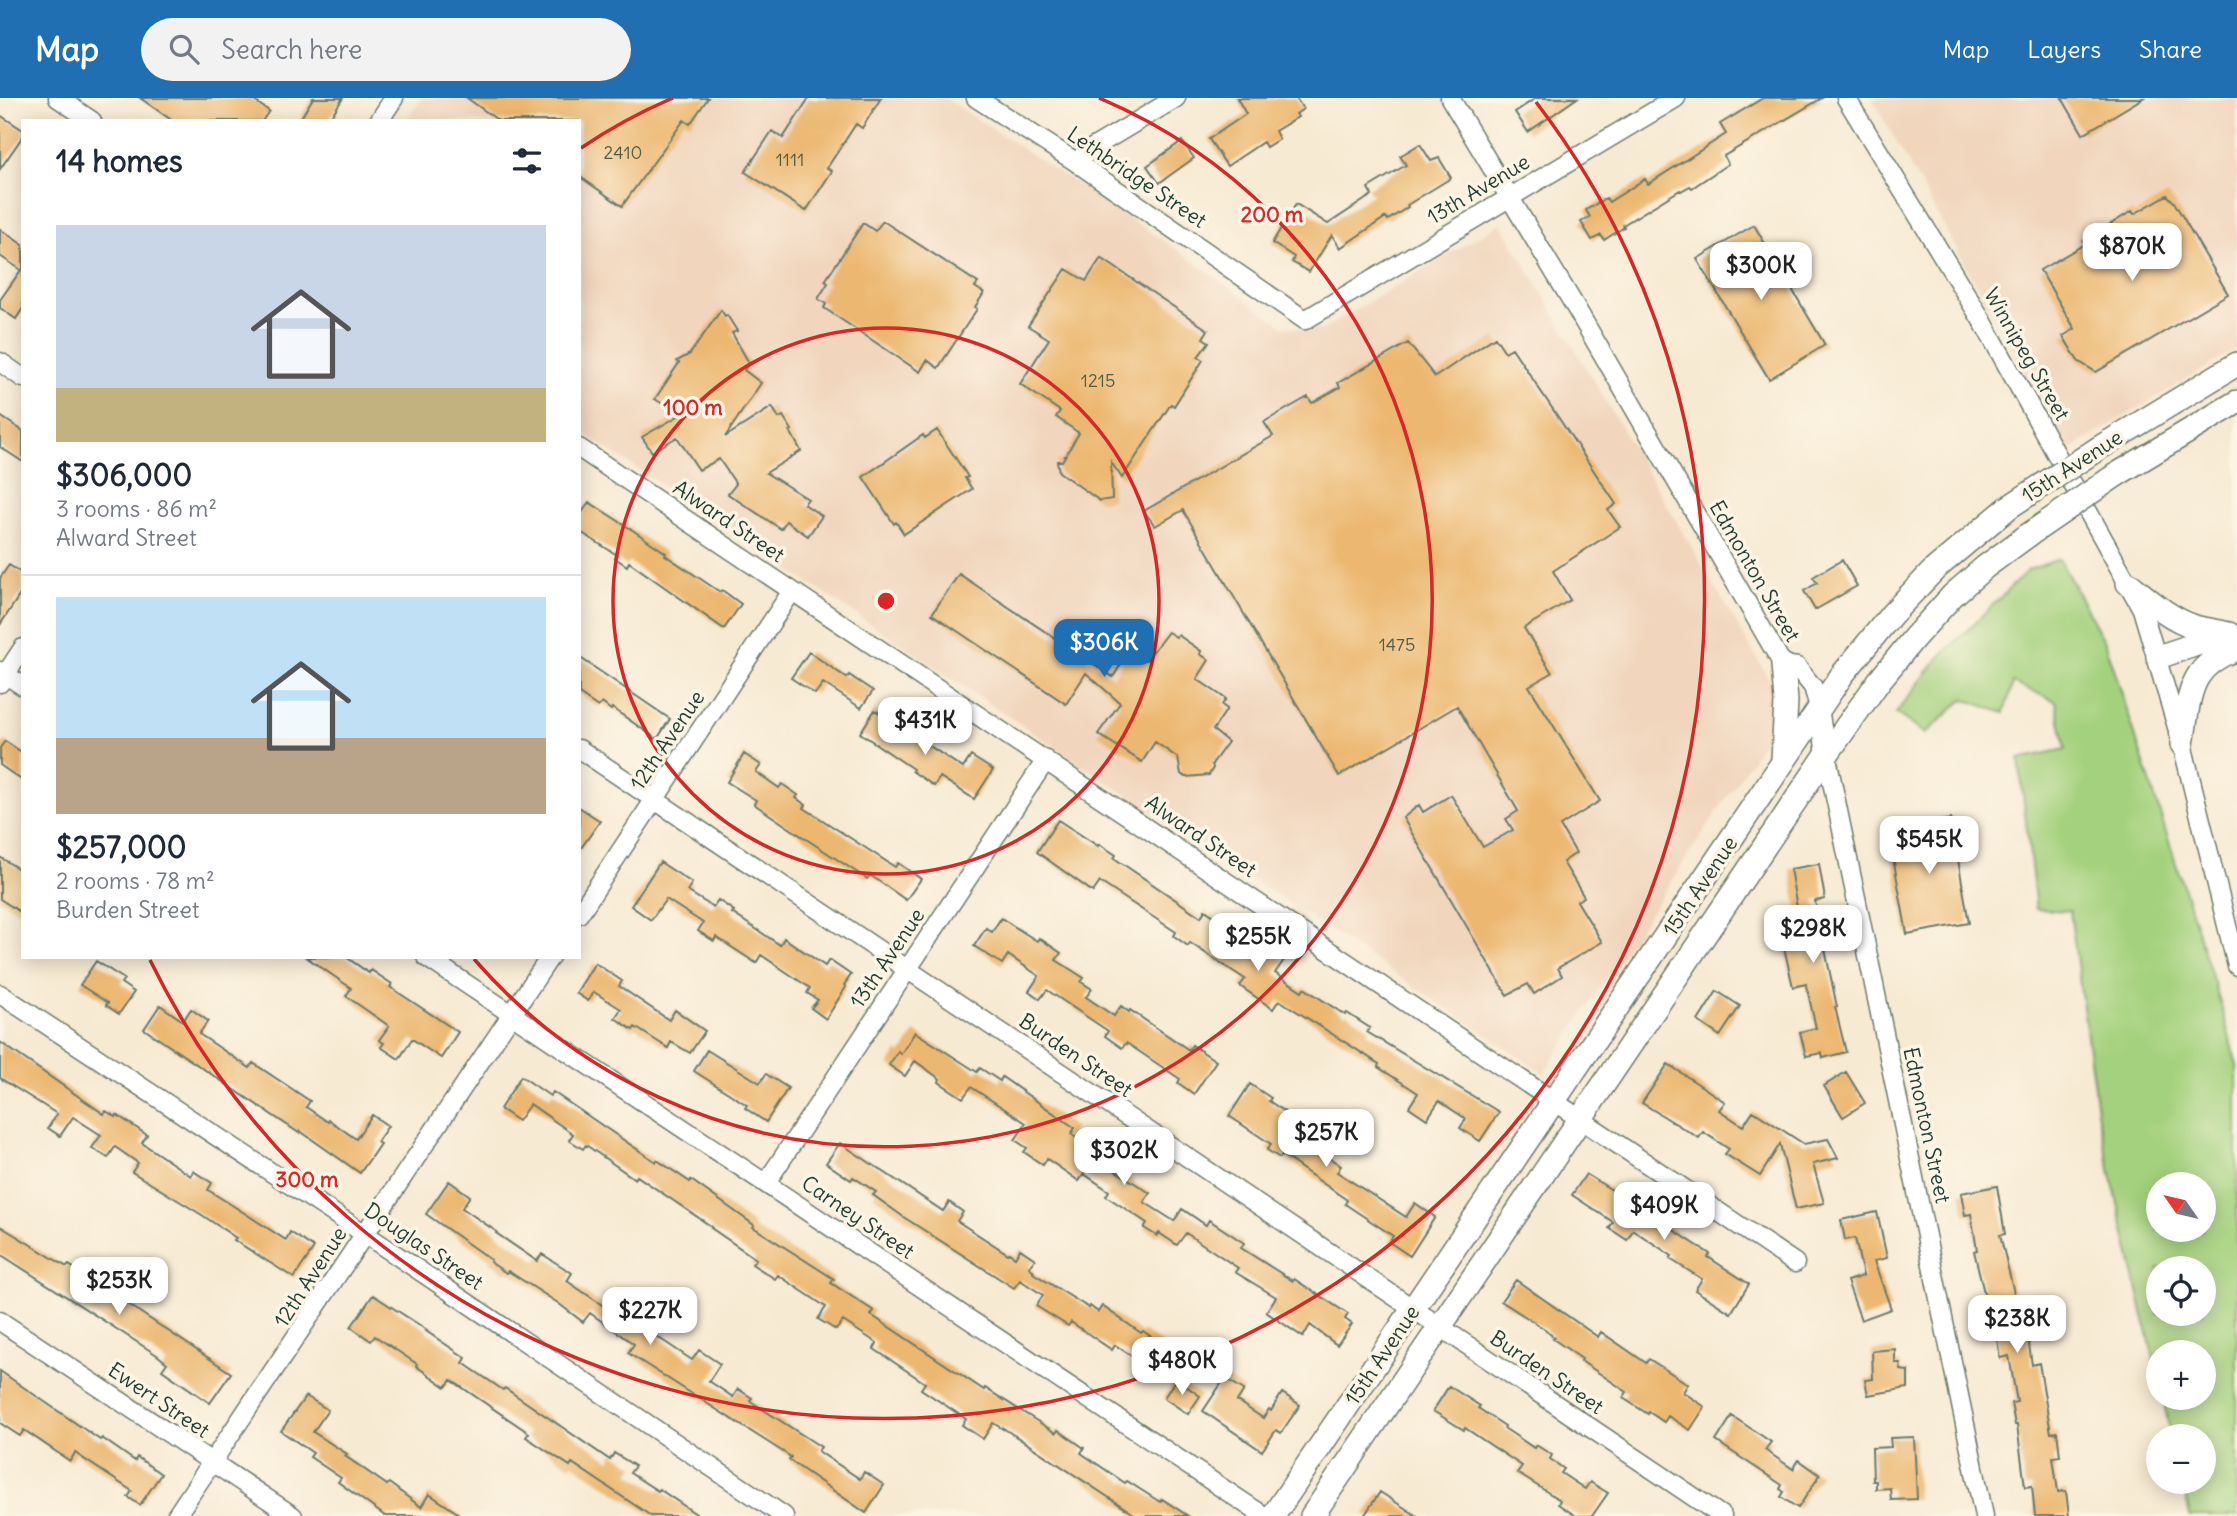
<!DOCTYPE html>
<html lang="en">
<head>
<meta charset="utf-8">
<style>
	:root { --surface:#fff; --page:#f2f2f3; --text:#1f2937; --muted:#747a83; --line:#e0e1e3; --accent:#1f6fb2 }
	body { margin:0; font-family:Delius,sans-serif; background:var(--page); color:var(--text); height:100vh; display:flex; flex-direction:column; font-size:26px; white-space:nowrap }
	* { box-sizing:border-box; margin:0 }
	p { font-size:23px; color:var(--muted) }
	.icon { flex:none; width:38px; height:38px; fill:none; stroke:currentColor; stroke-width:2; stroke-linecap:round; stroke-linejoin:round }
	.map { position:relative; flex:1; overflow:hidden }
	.panel { position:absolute; left:21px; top:21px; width:560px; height:840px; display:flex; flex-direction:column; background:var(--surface); border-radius:0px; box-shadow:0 4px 18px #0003 }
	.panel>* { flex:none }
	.needle { width:46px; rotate:304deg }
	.tools { position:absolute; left:2146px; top:1074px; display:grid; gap:14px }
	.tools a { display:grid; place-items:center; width:70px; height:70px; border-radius:50%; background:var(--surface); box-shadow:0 4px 18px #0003; font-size:35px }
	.price { position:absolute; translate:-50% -60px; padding:0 16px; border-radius:14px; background:#fff; color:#222; font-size:23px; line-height:46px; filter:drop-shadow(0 2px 4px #0008) }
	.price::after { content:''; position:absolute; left:50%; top:42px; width:21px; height:16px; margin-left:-10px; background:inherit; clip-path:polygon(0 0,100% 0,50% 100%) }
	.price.current { background:var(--accent); color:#fff }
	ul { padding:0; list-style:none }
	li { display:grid; align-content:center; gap:14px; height:371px; padding:0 35px }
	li+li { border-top:2px solid var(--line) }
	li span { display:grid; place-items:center; height:217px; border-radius:0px; color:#555 }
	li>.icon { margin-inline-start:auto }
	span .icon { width:126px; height:126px; fill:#fffc; stroke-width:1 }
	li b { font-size:30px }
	h2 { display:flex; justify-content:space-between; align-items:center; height:84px; padding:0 35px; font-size:30px }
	header { display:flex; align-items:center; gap:42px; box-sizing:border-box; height:98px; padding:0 35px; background:var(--accent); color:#fff }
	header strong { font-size:33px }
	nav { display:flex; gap:38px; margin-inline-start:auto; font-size:24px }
	.search { width:490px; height:63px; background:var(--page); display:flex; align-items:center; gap:18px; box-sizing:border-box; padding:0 24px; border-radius:38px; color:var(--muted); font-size:26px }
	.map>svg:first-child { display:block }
	.built { fill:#f1d5bd }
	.green { fill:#a4d17d; stroke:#628758; stroke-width:2; fill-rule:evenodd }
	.building { fill:#ecb871 }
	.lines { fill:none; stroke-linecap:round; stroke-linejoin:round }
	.minor-casing { stroke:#6b7a6c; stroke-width:21 }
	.major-casing { stroke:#6b7a6c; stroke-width:26 }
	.minor { stroke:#fff; stroke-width:18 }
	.major { stroke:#fff; stroke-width:23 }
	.major-bridge-casing { stroke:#6b7a6c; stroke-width:26; stroke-linecap:butt }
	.major-bridge { stroke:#fff; stroke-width:23 }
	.ring { fill:none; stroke:#d62828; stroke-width:3.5 }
	.labels { text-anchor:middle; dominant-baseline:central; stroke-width:7; stroke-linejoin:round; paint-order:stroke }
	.number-label { font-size:18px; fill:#525c43 }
	.street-label { font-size:21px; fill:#1f3d34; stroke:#fcf5e5 }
	.centre { fill:#d62828; stroke:#fcf5e5; stroke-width:3.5 }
	.ring-label { font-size:21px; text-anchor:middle; font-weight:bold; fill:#d62828; stroke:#fcf5e5; stroke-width:7; stroke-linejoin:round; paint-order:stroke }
</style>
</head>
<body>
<header>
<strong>Map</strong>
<div class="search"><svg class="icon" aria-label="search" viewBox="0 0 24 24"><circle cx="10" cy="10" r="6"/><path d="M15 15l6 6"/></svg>Search here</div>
<nav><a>Map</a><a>Layers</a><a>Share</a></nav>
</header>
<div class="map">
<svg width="2237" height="1418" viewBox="0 0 2237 1418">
	<rect width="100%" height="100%" fill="#fcf5e5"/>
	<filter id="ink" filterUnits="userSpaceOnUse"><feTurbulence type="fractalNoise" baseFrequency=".0143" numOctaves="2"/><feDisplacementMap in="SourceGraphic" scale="14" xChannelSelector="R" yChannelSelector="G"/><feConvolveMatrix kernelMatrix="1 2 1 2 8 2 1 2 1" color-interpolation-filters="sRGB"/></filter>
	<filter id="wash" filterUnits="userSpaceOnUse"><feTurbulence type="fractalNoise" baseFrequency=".00686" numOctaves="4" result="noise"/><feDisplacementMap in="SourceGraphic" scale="28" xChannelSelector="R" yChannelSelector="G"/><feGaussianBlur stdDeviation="1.57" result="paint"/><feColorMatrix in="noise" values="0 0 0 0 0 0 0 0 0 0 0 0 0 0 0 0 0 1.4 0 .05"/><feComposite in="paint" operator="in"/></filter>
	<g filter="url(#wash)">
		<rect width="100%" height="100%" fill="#f7ead3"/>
		<path class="built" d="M422,0H945L1169,146L1284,229L1322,232L1501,125L1786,610L1544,975L579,332V23H406Z
			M1872,0H2237V251L2069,352Z"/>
		<path class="green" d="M2059,461L2106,546L2221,907L2237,968V1418H2190L2182,1384H2203V1339H2171L2163,1300H2203V1255H2158V1279L2098,1019L2070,813L2036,811L2019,661L2066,651L2056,603L2013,585L2004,615L1964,601L1925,636L1896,615L1936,563L2028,472ZM2158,1087H2203V1132H2158ZM2158,1171H2203V1216H2158Z"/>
		<g id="blocks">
			<path class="building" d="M140,0H250L269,13L262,23H173Z
				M313,0H343L328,23H299Z
				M467,0H708L690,26L684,22L622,108L579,78V23H499Z
				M809,0H881L862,30L856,26L827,70L832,73L806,113L745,74L772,33L783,40Z
				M1237,0H1296L1303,11L1296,16L1298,19L1275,33L1279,41L1266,49L1263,44L1227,68L1209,41L1246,16Z
				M1536,0H1577L1528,34L1515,14Z
				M1763,0H1822L1724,58L1728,66L1692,90L1690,88L1681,93L1680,92L1623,127L1624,129L1604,142L1601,137L1592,142L1581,124L1590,119L1586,112L1606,100L1609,104L1645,81L1648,86L1726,36L1720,26Z
				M2062,0H2143L2083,36Z
				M0,17L23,32V38L0,71Z
				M1182,43L1194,60L1159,85L1147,68Z
				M1420,46L1431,63L1439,60L1451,80L1407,107L1408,109L1388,122L1386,119L1340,150L1332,137L1309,174L1292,164L1294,159L1272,145L1296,106L1328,126L1372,97L1368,90L1406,67L1400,58Z
				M2167,97L2174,104L2228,196L2096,274L2078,263L2063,238L2075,231L2040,172L2085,146L2083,143L2132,113L2134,116Z
				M883,123L978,185L975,189L984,195L975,209L977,211L938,270L927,262L920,274L824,210L826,206L818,201L828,185L825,183L863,125L875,133Z
				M1754,127L1825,247L1769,281L1697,161Z
				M0,131L23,147V210L16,221L0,210V202L21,172L0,158Z
				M1101,160L1208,232L1203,240L1209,244L1198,259L1203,262L1174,308L1171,306L1122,380L1111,364L1112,401L1100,403L1059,374L1057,363H1062L1079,335L1056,319L1060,313L1020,286L1049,241L1028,228L1066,171L1086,183Z
				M721,212L725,218L727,217L737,233L732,235L749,265L744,272L761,285L725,339L772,309L779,320L783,318L792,332L790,333L801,353L766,375L808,401L804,406L822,418L808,438L786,423L781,431L728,396L736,386L719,361L699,372L677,339L652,354L642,339L680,317L655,301L679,265L677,263L690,256Z
				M1495,239L1505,254L1512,250L1616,406L1608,412L1620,429L1553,473L1570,502L1524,530L1552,575L1529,588L1600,703L1560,728L1576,755L1563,764L1584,799L1577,803L1602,844L1558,870L1562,878L1534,896L1528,886L1507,897L1403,720L1419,707L1423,714L1451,697L1483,749L1513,732L1506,721L1518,713L1457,608L1339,678L1183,412L1155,428L1144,413L1273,338L1264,324L1308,299L1312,305L1340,289L1338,285L1408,245L1435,279Z
				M0,318L23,333V364L0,349Z
				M937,332L968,379L965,380L972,391L904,436L896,424L894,426L863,379L923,337L925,340Z
				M589,404L634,433L666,455L665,457L720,494L722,492L741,506L724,531L629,464L627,468L615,460L617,457L579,433V419Z
				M1842,462L1857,488L1815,512L1804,493L1817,485L1813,479Z
				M9,467L23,476V492L0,527V480Z
				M959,476L1113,579L1131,550L1146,562L1168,534L1176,539L1178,537L1201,553L1200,556L1209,562L1197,581L1226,601L1222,607L1227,611L1213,632L1228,644L1212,666L1213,670L1209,677L1186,679L1181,676L1178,660L1155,644L1142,664L1098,636L1120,605L1086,575L1066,606L932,516Z
				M809,554L847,580L849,577L873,593L861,610L823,585L815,596L791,580Z
				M579,559L670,621L657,641L612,610L611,612L602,605L598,609L579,596Z
				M875,612L963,670L971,658L993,672L974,701L940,679L934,688L912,673L913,671L860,635Z
				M5,643L23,655V683L0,667V650Z
				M744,656L761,667L756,674L779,690L782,686L798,697L796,700L806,707L804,710L895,769L898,765L921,781L906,802L870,777L867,781L800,737L754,706L756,702L727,684Z
				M579,709L600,723L579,753Z
				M1951,721L1969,825L1907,836L1888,732Z
				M1058,722L1098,748L1099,746L1116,757L1114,760L1201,819L1205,812L1217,820L1213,825L1261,857L1265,850L1284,862L1275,875L1302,893L1304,890L1345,917L1347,915L1370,930L1367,934L1499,1014L1480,1043L1460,1030L1466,1021L1439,1003L1427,1021L1409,1009L1418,995L1378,969L1379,966L1279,902L1273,911L1240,888L1245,881L1190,845L1188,848L1174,838L1176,834L1100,784L1093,794L1037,754Z
				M0,759L23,774V816L0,801Z
				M660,764L692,785L687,793L713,809L718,802L734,813L732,815L780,847L784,840L825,868L829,862L851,877L844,887L846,889L826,921L811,910L818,902L807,895L810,890L761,857L756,865L716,839L714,843L698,833L703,825L666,801L651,822L631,808Z
				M1819,766L1825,801L1815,803L1837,909H1835L1846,954L1823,960L1822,955L1806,958L1800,934L1816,930L1806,886L1793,889L1781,836L1801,832L1790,771Z
				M1001,820L1037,843L1039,840L1061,855L1056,862L1084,880L1081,884L1092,891L1086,899L1114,918L1121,908L1129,914L1130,912L1189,952L1192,947L1216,963L1194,996L1178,985L1180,981L1128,946L1126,945L1122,950L1105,938L1108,933L1047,892L1040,901L1029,893L1039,878L1008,857L1002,866L974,848L986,830L992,834Z
				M306,859H346L369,875L371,872L392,886L390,889L458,934L441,960L412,941L399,961L381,949L384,945L379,942L389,928L346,898L351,890Z
				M96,863L124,881L121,885L134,894L119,916L106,907L108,905L80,887Z
				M595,865L622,883L619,888L669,922L675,912L705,933L690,955L671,944L668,950L635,929L633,932L615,920L621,911L594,894L588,903L576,895Z
				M1717,893L1740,908L1720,938L1698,923Z
				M160,907L183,923L191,911L208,923L199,936L250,970L253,965L310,1003L306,1009L328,1024L329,1022L356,1041L372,1017L388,1028L377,1044L380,1046L360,1075L300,1033L299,1035L144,931Z
				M915,934L977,974L980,970L1000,983L1002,979L1075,1030L1071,1036L1108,1061L1105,1066L1150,1095L1144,1104L1174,1123L1182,1111L1206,1127L1209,1122L1244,1145L1241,1150L1293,1183L1294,1181L1348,1216L1345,1221L1352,1226L1337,1247L1310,1227L1303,1239L1266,1214L1276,1199L1235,1174L1238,1170L1186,1135L1177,1147L1159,1135L1157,1138L1144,1130L1147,1125L1106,1098L1109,1093L1084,1076L1079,1083L1047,1061L1043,1067L1024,1054L1027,1050L1015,1042L1026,1025L971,989L963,1000L939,984L940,981L915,963L905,978L889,967L898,953L901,956Z
				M0,944L104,1016L106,1013L116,1019L117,1017L147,1037L142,1045L191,1078L193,1073L212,1085L208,1092L246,1116L286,1142L290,1134L314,1150L294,1180L234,1142L236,1140L202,1117L132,1074L138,1065L115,1049L108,1060L92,1050L101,1037L73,1019L60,1038L48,1030L57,1016L0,980Z
				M707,952L760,985L766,976L788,990L766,1024L745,1010L747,1007L694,973Z
				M1668,966L1725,1004L1719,1012L1743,1028L1753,1013L1804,1046L1828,1041L1838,1060L1813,1066L1824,1105L1796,1111L1780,1046L1760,1078L1725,1056L1729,1051L1703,1034L1699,1040L1642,1005Z
				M1846,974L1865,1005L1843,1019L1824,988Z
				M521,978L550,998L553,994L656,1064L657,1062L690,1084L691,1082L754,1127L753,1129L834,1181L831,1185L874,1213L871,1217L984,1292L985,1290L1056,1335L1058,1332L1084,1350L1081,1355L1125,1385L1127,1383L1160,1404L1162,1401L1188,1418H1137L1003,1330V1331L993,1325L983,1341L962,1327L966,1321L921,1291L925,1285L874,1251L877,1245L843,1223L836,1232L818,1221L826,1209L778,1177L775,1181L752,1166L756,1161L711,1130L712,1129L637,1078L635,1081L586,1047L583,1051L569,1042L573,1036L530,1006L518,1023L500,1011Z
				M1250,986L1271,1000L1269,1003L1308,1030L1301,1040L1341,1068L1337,1074L1406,1119L1415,1105L1435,1119L1410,1158L1389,1144L1393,1138L1345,1106L1347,1102L1282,1057L1280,1060L1267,1052L1271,1046L1229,1018Z
				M840,1045L943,1113L949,1104L963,1114L957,1123L1008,1156L1009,1155L1015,1159L1020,1151L1035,1161L1029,1169L1034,1173L1033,1175L1089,1210L1090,1208L1098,1214L1102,1208L1141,1235L1143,1233L1172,1253L1158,1275L1115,1247L1112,1252L1071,1224L1068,1228L1036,1208L1043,1197L1020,1182L1014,1190L905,1120L873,1097L876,1094L853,1079L851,1082L826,1065Z
				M1586,1076L1667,1126L1666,1127L1710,1156L1708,1159L1749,1186L1731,1215L1695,1192L1702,1181L1670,1161L1672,1158L1633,1132L1627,1142L1609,1130L1613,1124L1572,1097Z
				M449,1083L470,1098L462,1110L497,1134L496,1135L537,1163L542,1156L572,1175L567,1183L608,1211L622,1192L640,1204L629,1220L692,1262L699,1252L720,1266L709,1283L733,1299L738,1291L752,1300L750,1303L821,1349L818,1353L860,1381L864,1374L884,1387L866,1415L789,1362L791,1359L628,1255L634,1246L590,1215L583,1224L558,1205L508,1173L506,1175L490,1164L491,1162L426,1116Z
				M1997,1088L2005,1136L2000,1137L2017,1207L2023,1206L2032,1267L2039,1265L2051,1335L2057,1334L2060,1358L2053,1359L2058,1394L2066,1393L2069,1418H2035L2032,1388L2025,1389L2017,1327H2015L2011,1305L2017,1304L2009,1258L2000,1260L1991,1202L1986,1203L1974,1153L1977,1152L1971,1116L1965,1117L1961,1095Z
				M1877,1114L1887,1160L1874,1163L1891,1211L1861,1222L1847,1183L1863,1178L1855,1140L1845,1142L1841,1122Z
				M0,1128L67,1169L69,1167L231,1275L210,1305L162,1272L167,1265L157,1257L0,1156Z
				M1516,1182L1598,1239L1601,1234L1646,1265L1649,1261L1688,1286L1683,1294L1705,1309L1690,1332L1668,1318L1664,1324L1649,1314L1648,1316L1623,1300L1627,1294L1581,1263L1582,1261L1553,1241L1555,1240L1543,1230L1501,1203Z
				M373,1197L427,1232L426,1233L466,1260L463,1265L503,1292L505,1290L610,1362L614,1355L635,1368L630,1375L658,1393L659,1391L699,1418H651L572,1365L570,1368L526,1339L529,1335L451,1282L446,1289L416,1268L417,1266L375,1238L371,1243L351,1229Z
				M1895,1251V1265H1900L1901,1272L1908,1273V1290L1868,1297L1865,1282L1873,1281L1872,1253Z
				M0,1273L100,1342L102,1340L135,1363L137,1359L161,1376L140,1407L128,1399L132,1393L75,1355L70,1363L24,1332L20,1338L0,1325Z
				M1225,1280L1244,1292L1237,1303L1263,1320L1269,1311L1271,1313L1282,1295L1300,1307L1281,1335L1276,1332L1262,1353L1203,1313Z
				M1176,1281L1200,1298L1188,1316L1164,1300Z
				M1449,1288L1480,1308L1478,1310L1505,1328L1504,1330L1534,1350L1536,1347L1552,1357L1550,1361L1564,1371L1561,1375L1585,1391L1590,1384L1608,1395L1592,1418H1576L1558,1406L1560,1402L1517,1375L1522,1368L1465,1330L1464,1332L1433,1313Z
				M306,1298L328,1312L313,1334L347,1356L345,1358L387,1387L389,1385L421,1409L429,1396L462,1418H385L338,1384L341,1380L310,1359L313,1355L281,1333Z
				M1732,1318L1771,1344L1765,1352L1793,1371L1799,1362L1820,1377L1798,1410L1781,1399L1784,1394L1780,1391L1782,1387L1716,1343Z
				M1914,1339L1917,1401L1891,1402L1890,1390L1876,1391V1383H1873L1872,1350L1891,1349L1890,1340Z
				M1380,1394L1417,1418H1364Z"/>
		</g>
	</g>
	<g filter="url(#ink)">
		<use href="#blocks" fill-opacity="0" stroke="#6b7a6c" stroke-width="2"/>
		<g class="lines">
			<defs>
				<path id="minor" d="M58,0L92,23
					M976,0L1076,64L1305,222L1676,0
					M1450,0L1576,210L1783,567L1797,569L1813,589L1819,609L1825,650L1984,1418
					M1846,0L1983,224L2142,511L2182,646L2237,868
					M379,23L394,0
					M1076,64L1094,49L1176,0
					M0,264L23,280
					M579,350L1795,1165
					M0,573L23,588
					M0,585L23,550
					M579,651L1722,1418
					M579,816L792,493
					M426,859L1264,1418
					M0,896L365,1136L784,1418
					M766,1085L1046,662
					M0,1223L293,1418
					M176,1418L550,859"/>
				<path id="major" d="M2099,350L2237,266
					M2116,377L2237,304
					M2128,485C2149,502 2170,521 2195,529C2206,532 2218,533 2229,536
					M2158,559L2227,536
					M1783,567L1786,603L1783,662
					M2182,646C2190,600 2186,568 2237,551
					M1273,1418L1842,577L1892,516L1935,471L2009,409
					M1312,1418L1827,656L1879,583L1914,540L1953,497L1985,469L2027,438"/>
			</defs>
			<use href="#minor" class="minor-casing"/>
			<use href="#major" class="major-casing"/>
			<use href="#minor" class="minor"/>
			<use href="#major" class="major"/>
			<defs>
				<path id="major-bridge" d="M2009,409L2099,350
					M2027,438L2116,377"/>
			</defs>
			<use href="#major-bridge" class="major-bridge-casing"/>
			<use href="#major-bridge" class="major-bridge"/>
		</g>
	</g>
	<g class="ring">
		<circle cx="886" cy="503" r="273"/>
		<path d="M581 50A546 546 0 0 1 673 0M1099 0A546 546 0 1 1 474 861"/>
		<path d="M1536 4A819 819 0 1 1 150 862"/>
	</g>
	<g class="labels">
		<g class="number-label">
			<text x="623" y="54">2410</text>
			<text x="790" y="61">1111</text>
			<text x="1098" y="282">1215</text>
			<text x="1397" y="546">1475</text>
		</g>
		<g class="street-label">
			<text transform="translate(1137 79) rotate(34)">Lethbridge Street</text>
			<text transform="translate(1478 91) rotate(-31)">13th Avenue</text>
			<text transform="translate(2027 256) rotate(60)">Winnipeg Street</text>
			<text transform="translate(2072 368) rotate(-33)">15th Avenue</text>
			<text transform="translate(729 423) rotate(34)">Alward Street</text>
			<text transform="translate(1755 473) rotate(60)">Edmonton Street</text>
			<text transform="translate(667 642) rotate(-56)">12th Avenue</text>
			<text transform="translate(1201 738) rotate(34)">Alward Street</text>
			<text transform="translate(1700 788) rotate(-56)">15th Avenue</text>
			<text transform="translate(887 860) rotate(-56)">13th Avenue</text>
			<text transform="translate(1076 957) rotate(34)">Burden Street</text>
			<text transform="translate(1927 1027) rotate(78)">Edmonton Street</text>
			<text transform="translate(858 1119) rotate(34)">Carney Street</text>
			<text transform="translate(424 1148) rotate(34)">Douglas Street</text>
			<text transform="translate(310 1179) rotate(-57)">12th Avenue</text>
			<text transform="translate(1382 1257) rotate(-56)">15th Avenue</text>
			<text transform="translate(1547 1274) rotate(34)">Burden Street</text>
			<text transform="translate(159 1302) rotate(34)">Ewert Street</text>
		</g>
	</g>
	<circle cx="886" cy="503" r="10" class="centre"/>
	<g class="ring-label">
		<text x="1272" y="124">200 m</text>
		<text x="693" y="317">100 m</text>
		<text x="307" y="1089">300 m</text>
	</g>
</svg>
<div class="tools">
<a><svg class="needle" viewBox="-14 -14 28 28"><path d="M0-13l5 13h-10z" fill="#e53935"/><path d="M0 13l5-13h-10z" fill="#747a83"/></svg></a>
<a><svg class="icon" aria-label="locate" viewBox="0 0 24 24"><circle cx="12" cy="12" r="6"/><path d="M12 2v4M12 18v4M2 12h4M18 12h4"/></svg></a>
<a>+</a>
<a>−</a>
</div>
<b class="price" style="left:2132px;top:185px">$870K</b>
<b class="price" style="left:1761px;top:204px">$300K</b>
<b class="price current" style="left:1104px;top:581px">$306K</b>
<b class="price" style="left:925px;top:659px">$431K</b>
<b class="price" style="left:1929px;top:778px">$545K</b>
<b class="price" style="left:1813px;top:867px">$298K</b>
<b class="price" style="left:1258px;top:875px">$255K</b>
<b class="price" style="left:1326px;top:1071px">$257K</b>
<b class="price" style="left:1124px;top:1089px">$302K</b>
<b class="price" style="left:1664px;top:1144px">$409K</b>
<b class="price" style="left:119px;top:1219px">$253K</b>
<b class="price" style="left:650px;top:1249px">$227K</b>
<b class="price" style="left:2017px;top:1257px">$238K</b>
<b class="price" style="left:1182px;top:1299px">$480K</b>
<section class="panel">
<h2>14 homes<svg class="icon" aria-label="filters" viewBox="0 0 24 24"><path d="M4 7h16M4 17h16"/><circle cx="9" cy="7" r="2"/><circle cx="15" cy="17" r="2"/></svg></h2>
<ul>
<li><span style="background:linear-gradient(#c9d6e8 75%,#c2b280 0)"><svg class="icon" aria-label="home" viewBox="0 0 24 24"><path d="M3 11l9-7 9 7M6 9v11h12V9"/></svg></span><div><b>$306,000</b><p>3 rooms · 86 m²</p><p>Alward Street</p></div></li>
<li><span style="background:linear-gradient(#bfe0f5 65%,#b9a48a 0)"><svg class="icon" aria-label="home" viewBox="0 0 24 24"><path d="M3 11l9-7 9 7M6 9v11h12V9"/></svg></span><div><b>$257,000</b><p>2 rooms · 78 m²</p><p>Burden Street</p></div></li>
</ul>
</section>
</div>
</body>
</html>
